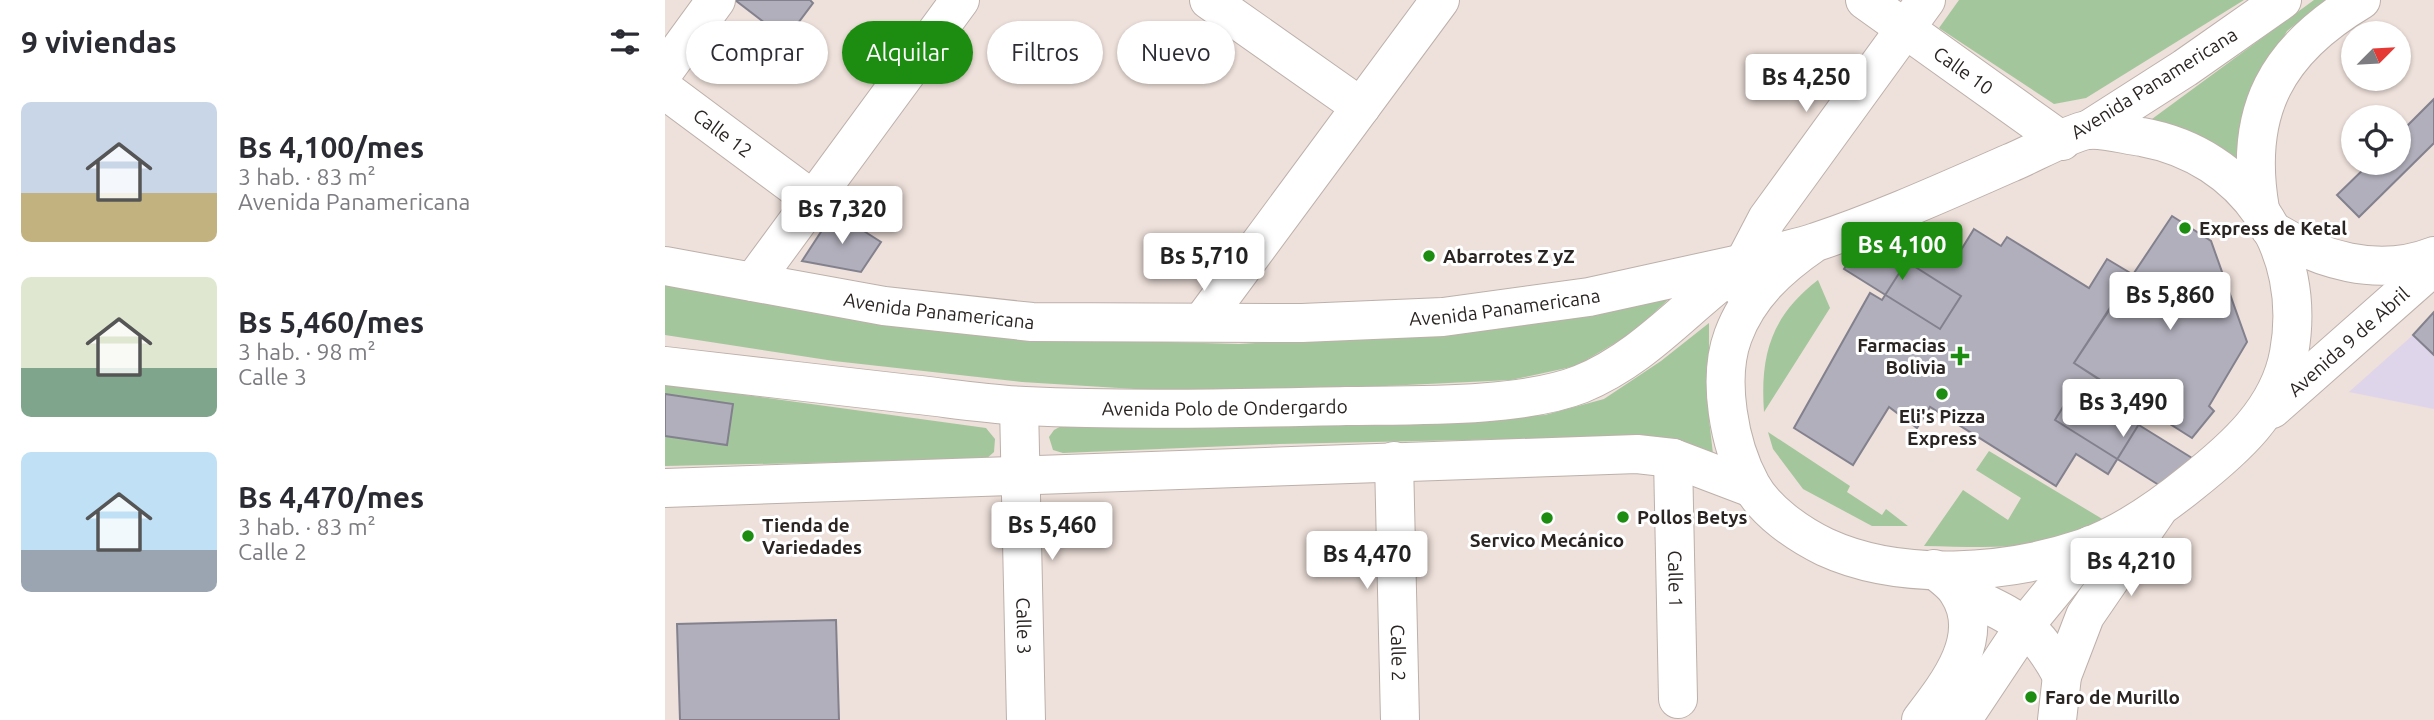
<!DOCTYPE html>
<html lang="es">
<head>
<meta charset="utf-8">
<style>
	:root { --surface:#fff; --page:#f2f2f3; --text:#2b2b33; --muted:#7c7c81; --accent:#1d8d11 }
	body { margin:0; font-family:Ubuntu,sans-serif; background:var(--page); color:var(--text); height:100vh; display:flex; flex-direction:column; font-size:26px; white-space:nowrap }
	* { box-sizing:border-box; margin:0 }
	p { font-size:23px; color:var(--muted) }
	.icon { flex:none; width:38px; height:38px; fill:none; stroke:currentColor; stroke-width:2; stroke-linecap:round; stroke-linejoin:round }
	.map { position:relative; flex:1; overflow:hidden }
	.drawer { display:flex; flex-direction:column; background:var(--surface); width:665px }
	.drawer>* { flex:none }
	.guide { position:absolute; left:21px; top:21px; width:665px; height:63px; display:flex; gap:14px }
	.needle { width:46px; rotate:66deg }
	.controls { position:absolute; left:1676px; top:21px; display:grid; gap:14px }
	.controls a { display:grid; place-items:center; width:70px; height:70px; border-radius:50%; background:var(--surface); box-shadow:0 2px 5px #0004; font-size:35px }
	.price { position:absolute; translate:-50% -60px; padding:0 16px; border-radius:7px; background:#fff; color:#222; font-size:23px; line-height:46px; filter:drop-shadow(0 2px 4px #0008) }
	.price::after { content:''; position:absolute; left:50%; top:42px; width:21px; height:16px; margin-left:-10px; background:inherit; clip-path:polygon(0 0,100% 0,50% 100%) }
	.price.active { background:var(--accent); color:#fff }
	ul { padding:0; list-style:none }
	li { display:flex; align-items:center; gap:21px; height:175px; padding:0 21px }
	li span { display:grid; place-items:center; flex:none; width:196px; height:140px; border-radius:10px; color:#555 }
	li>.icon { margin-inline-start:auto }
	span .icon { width:84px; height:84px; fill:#fffc; stroke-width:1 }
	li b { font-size:30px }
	h2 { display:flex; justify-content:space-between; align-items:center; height:84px; padding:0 21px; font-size:30px }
	.chip { padding:0 24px; border-radius:32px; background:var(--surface); box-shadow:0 2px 5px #0004; font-size:24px; line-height:63px }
	.chip.active { background:var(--accent); color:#fff }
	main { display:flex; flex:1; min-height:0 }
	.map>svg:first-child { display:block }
	.education { fill:#ded5ea }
	.green { fill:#a3c69c }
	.building { fill:#b1afbb; stroke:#83818d; stroke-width:2 }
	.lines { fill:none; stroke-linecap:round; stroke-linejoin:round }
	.minor-casing { stroke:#bdb0aa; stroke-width:40 }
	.major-casing { stroke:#bdb0aa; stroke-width:40 }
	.minor { stroke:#fff; stroke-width:38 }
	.major { stroke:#fff; stroke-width:38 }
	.poi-dot { fill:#1d8d11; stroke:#fff; stroke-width:2.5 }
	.labels { text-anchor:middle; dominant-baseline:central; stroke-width:6; stroke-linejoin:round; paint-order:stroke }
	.street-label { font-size:19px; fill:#2a2523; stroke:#fff }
	.poi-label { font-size:19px; font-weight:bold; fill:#2a2523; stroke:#fff; text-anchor:start }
</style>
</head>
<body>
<main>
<section class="drawer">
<h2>9 viviendas<svg class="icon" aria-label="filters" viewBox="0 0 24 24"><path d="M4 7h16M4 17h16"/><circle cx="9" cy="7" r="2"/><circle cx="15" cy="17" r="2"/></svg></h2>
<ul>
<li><span style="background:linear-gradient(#c9d6e8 65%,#c2b280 0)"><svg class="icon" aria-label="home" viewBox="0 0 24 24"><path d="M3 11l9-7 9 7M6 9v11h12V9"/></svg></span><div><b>Bs 4,100/mes</b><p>3 hab. · 83 m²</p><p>Avenida Panamericana</p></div></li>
<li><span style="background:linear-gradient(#dfe7d0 65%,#7fa58c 0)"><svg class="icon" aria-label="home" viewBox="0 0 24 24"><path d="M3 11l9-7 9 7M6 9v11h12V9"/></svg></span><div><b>Bs 5,460/mes</b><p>3 hab. · 98 m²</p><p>Calle 3</p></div></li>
<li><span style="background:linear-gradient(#bfe0f5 70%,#9aa5b1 0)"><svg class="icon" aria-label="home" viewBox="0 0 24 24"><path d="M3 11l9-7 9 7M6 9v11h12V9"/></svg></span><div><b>Bs 4,470/mes</b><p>3 hab. · 83 m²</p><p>Calle 2</p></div></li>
</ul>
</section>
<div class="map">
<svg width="1769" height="720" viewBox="0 0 1769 720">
	<rect width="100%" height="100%" fill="#eee0da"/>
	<path class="education" d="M1769,312V409L1684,392L1748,335Z"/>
	<path class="green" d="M1294,0H1579L1421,98L1389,104L1274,28Z
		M1649,0H1661L1622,31L1597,76L1574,167L1536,140L1487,119Z
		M1153,280L1165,308L1099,412C1095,355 1106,316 1153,280Z
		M0,285L395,339L574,344L740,334L878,320L1004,299L967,333L911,366L846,380L551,394L357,382L169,361L0,335Z
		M1044,323V419L1048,454L990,436L614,444L398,453L388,450L384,437L389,430L402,423L654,426L880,415L939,399L996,361Z
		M0,384L321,428L330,439L329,452L321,459L0,466Z
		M1103,432L1185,486L1182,492L1217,515L1221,509L1243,526H1207L1138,489L1108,449Z
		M1324,451L1439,520C1377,553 1327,547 1259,546L1298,490L1343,520L1356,498L1311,470Z"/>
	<path class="building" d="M70,0H145L148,3L121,39Z
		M1769,99V143L1694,217L1672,195L1705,163H1734V134Z
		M169,212L216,242L196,272L137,261Z
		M1507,216L1546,241L1582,342L1544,406L1549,411L1527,438L1409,363Z
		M1309,229L1336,246L1342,237L1424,288L1442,259L1467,274L1409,363L1482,411L1443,474L1411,454L1391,486L1265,407L1252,428L1224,407L1188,465L1129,428L1205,293L1217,300L1254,242L1288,263Z
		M1200,235L1296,296L1275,329L1179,269Z
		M1769,312V355L1748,335Z
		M1411,386L1527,458L1505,492L1390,420Z
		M0,394L68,404L62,445L0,436Z
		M171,620L174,720H15L12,624Z"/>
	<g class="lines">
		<defs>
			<g id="minor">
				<path d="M544,0L696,107"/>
				<path id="s1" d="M1200,0L1397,141"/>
				<path d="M0,70L51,0"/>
				<path id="s2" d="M0,90L148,200"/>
				<path d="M1423,130L1520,68L1617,0"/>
				<path d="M1595,209C1578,111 1612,50 1696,0"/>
				<path id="s3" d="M0,266L219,306L367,322L637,323L778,317L924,297L1079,263"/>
				<path d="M88,282L295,0"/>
				<path d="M1075,287L1079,263L1102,219L1261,0"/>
				<path d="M537,322L775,0"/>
				<path id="s4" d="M354,406L361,720"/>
				<path id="s5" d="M1008,458L1013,699"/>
				<path id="s6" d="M729,461L735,720"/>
				<path d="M1293,590C1348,618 1367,620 1397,676"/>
				<path d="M1392,720L1397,676L1420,616L1492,511"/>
			</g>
			<g id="major">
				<path d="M1605,229C1653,260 1713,278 1769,256"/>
				<path id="s7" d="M0,366C79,375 157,384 236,393C277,397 319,404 360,406C467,411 574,408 681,406C748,405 855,408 916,384C979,358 1019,308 1072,269C1094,253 1126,251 1151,242C1217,220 1281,191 1345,163C1365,155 1402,134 1422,130C1437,128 1461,135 1477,137C1581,156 1643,249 1624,353C1614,410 1569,449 1526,483C1494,509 1458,534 1419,548C1342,574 1236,582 1160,547C1133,534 1100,511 1086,485C1064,445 1052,379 1068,336C1083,295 1114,267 1149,243"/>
				<path id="s8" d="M1607,409L1769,266"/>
				<path d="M0,488L972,454L1008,458L1087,488"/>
				<path d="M1256,720C1283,685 1322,636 1293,592C1288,583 1277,576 1269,569"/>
				<path d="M1297,720L1361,624L1426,545"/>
			</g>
		</defs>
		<use href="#minor" class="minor-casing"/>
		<use href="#major" class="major-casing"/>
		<use href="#minor" class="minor"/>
		<use href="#major" class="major"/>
	</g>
	<g class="poi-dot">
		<circle cx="1520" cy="228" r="7"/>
		<circle cx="764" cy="256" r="7"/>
		<path d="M1291.5 345.5h7v7h7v7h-7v7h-7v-7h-7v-7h7z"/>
		<circle cx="1277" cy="394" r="7"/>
		<circle cx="958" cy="517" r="7"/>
		<circle cx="882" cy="518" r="7"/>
		<circle cx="83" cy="536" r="7"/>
		<circle cx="1366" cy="697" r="7"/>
	</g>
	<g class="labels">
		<g class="street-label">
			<text stroke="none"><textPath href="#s1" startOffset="121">Calle 10</textPath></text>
			<text transform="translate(1489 83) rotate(-32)">Avenida Panamericana</text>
			<text stroke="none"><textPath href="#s2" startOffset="72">Calle 12</textPath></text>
			<text stroke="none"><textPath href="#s3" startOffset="845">Avenida Panamericana</textPath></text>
			<text stroke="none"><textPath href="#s3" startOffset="278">Avenida Panamericana</textPath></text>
			<text stroke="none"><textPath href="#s8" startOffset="102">Avenida 9 de Abril</textPath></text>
			<text stroke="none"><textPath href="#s7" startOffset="562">Avenida Polo de Ondergardo</textPath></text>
			<text stroke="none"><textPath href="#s5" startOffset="121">Calle 1</textPath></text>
			<text stroke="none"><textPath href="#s4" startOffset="220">Calle 3</textPath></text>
			<text stroke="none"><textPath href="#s6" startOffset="192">Calle 2</textPath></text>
		</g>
		<g class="poi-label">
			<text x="1534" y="228">Express de Ketal</text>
			<text x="778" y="256">Abarrotes Z yZ</text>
			<text x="1281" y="345" text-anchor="end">Farmacias<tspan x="1281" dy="22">Bolivia</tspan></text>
			<text x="1277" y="416" text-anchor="middle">Eli's Pizza<tspan x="1277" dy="22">Express</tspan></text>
			<text x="972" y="517">Pollos Betys</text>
			<text x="97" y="525">Tienda de<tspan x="97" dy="22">Variedades</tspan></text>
			<text x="882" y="540" text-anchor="middle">Servico Mecánico</text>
			<text x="1380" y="697">Faro de Murillo</text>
		</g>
	</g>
</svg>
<div class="controls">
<a><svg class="needle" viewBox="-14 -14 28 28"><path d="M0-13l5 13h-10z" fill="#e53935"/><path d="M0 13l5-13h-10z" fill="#7c7c81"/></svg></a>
<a><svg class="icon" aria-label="locate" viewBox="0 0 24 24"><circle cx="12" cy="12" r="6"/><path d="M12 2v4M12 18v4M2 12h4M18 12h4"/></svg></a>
</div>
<b class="price" style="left:1141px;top:114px">Bs 4,250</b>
<b class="price" style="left:177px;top:246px">Bs 7,320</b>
<b class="price active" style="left:1237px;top:282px">Bs 4,100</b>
<b class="price" style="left:539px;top:293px">Bs 5,710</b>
<b class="price" style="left:1505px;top:332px">Bs 5,860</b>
<b class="price" style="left:1458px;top:439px">Bs 3,490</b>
<b class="price" style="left:387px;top:562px">Bs 5,460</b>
<b class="price" style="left:702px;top:591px">Bs 4,470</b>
<b class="price" style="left:1466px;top:598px">Bs 4,210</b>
<div class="guide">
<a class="chip">Comprar</a>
<a class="chip active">Alquilar</a>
<a class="chip">Filtros</a>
<a class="chip">Nuevo</a>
</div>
</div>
</main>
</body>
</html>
